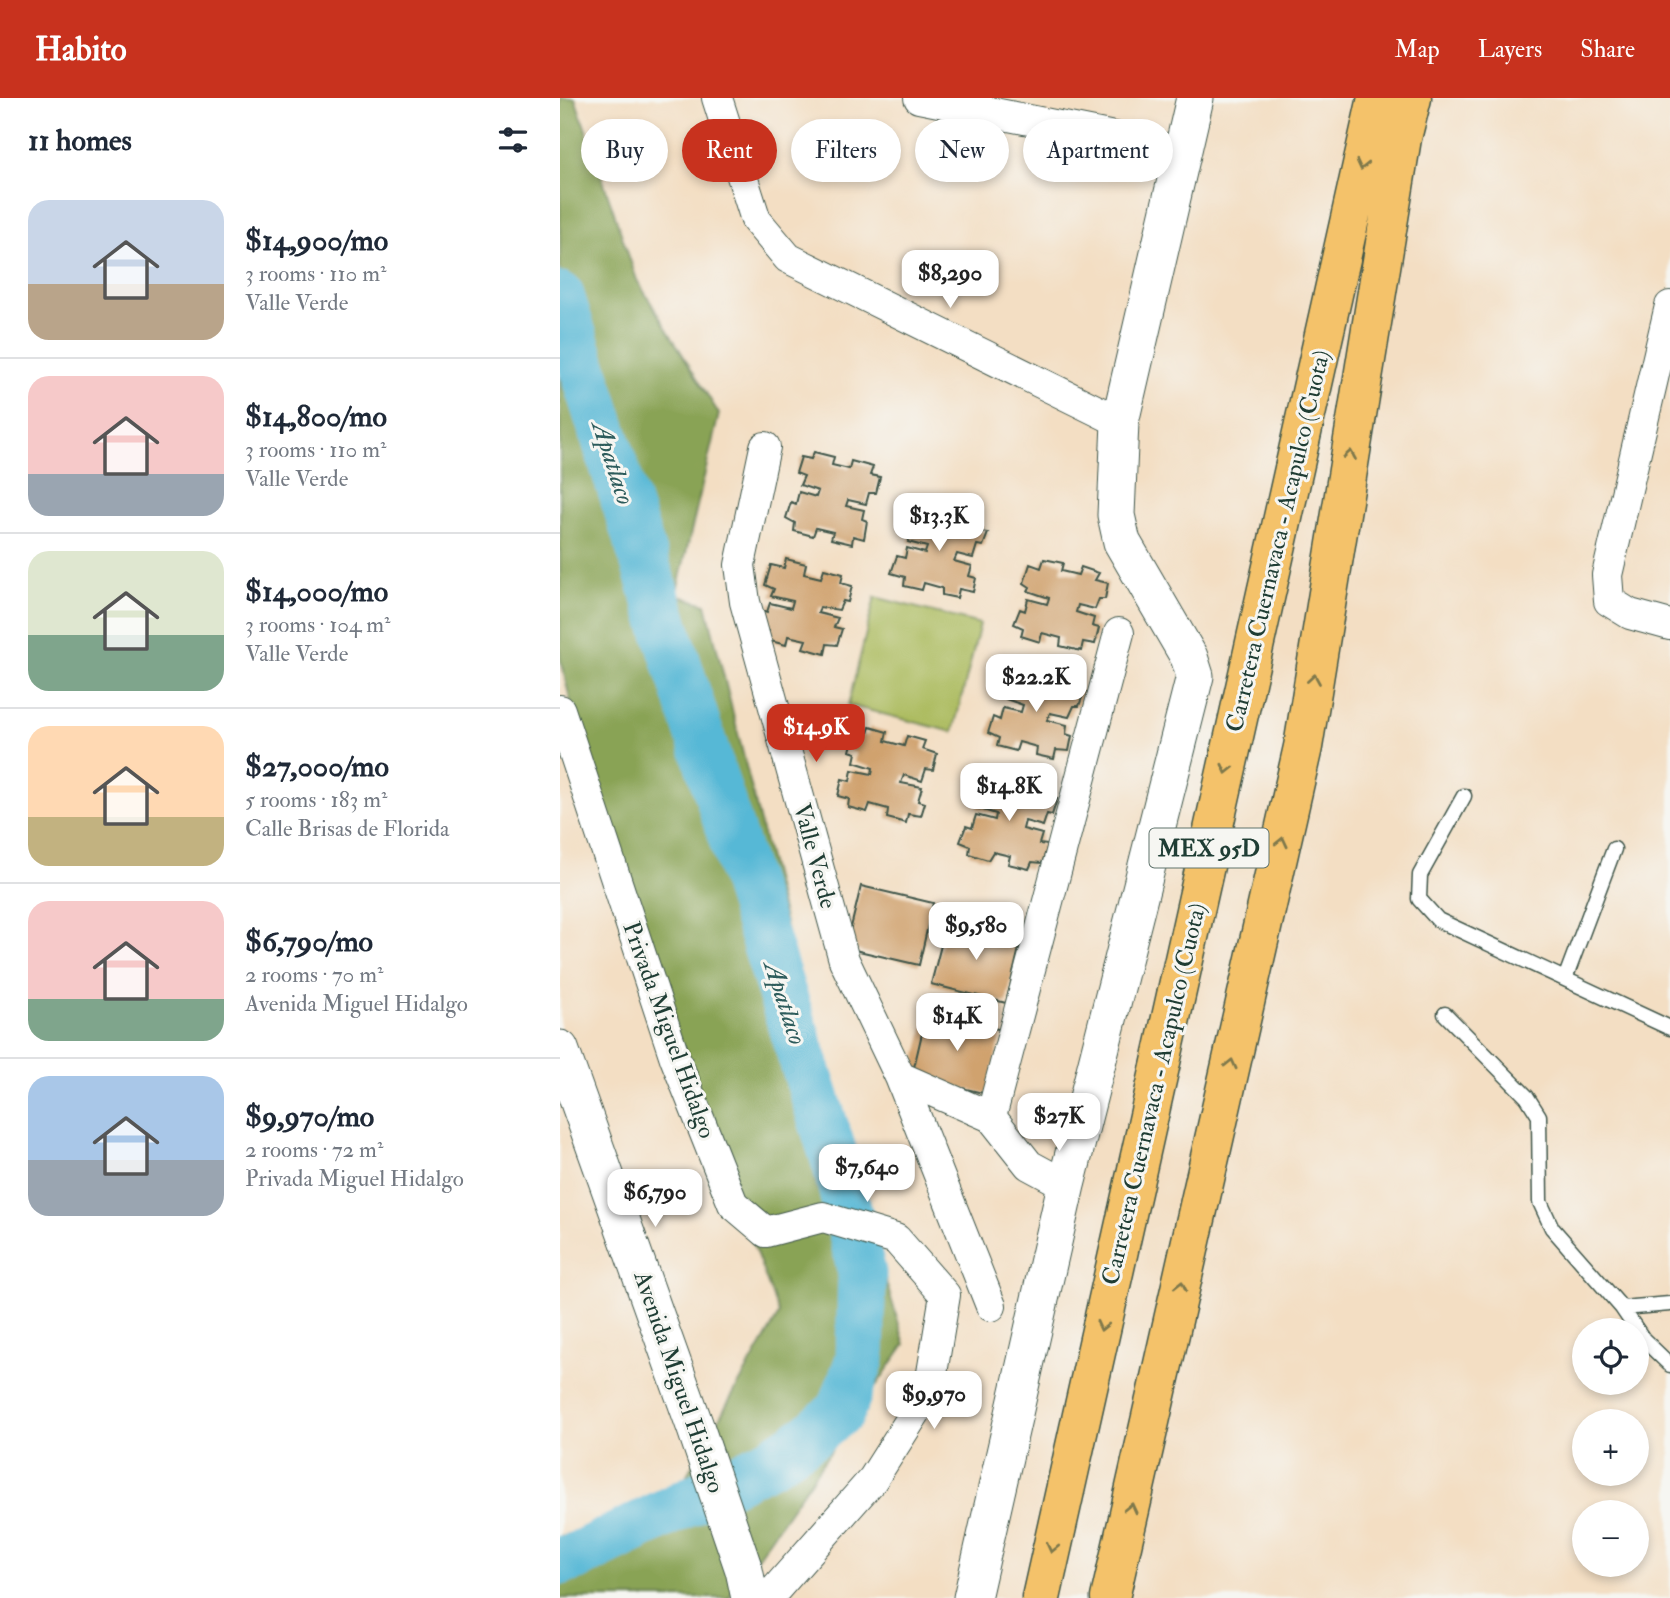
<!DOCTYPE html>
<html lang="en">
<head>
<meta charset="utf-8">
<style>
	:root { --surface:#fff; --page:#f6f6f7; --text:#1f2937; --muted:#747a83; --line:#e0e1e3; --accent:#c8321e }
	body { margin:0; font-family:"IM FELL Double Pica",serif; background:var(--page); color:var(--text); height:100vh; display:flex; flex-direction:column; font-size:26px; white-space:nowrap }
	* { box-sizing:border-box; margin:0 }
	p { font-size:23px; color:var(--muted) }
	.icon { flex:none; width:38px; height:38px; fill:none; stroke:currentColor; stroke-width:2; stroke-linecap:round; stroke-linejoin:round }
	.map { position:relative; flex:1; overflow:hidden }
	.details { display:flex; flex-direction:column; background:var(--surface); width:560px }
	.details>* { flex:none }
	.guide { position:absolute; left:21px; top:21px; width:665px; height:63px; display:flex; gap:14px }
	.buttons { position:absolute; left:1012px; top:1220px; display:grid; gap:14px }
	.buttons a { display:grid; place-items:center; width:77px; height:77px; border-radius:50%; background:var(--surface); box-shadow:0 4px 10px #0003; font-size:35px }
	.price { position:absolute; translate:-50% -60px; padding:0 16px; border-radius:14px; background:#fff; color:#222; font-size:23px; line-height:46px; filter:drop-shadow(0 2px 4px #0008) }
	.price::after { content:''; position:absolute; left:50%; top:42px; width:21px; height:16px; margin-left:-10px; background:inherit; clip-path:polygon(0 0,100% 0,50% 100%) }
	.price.current { background:var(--accent); color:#fff }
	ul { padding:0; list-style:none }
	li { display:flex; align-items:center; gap:21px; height:175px; padding:0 28px }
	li+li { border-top:2px solid var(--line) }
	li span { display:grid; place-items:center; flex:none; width:196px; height:140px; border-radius:21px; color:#555 }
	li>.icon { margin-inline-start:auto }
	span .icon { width:84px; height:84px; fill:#fffc; stroke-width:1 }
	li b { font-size:30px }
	h2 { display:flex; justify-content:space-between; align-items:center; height:84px; padding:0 28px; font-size:30px }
	.chip { padding:0 24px; border-radius:32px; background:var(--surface); box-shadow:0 4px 10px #0003; font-size:24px; line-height:63px }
	.chip.current { background:var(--accent); color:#fff }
	header { display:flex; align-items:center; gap:42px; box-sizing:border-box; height:98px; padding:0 35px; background:var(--accent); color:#fff }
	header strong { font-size:33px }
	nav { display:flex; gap:38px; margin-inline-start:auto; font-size:24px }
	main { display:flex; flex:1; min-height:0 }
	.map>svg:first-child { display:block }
	.green { fill:#acbb5e; stroke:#667c49; stroke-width:2 }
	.forest { fill:#89a355; stroke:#547044; stroke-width:2 }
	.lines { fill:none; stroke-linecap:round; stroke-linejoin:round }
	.river { stroke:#57b8d6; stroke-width:49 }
	.building { fill:#d0a26e }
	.service-casing { stroke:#3f5549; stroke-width:17 }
	.minor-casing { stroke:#3f5549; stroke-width:32 }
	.tertiary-casing { stroke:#3f5549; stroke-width:39 }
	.motorway-casing { stroke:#3f5549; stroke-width:41 }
	.service { stroke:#fff; stroke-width:14 }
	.minor { stroke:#fff; stroke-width:30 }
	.tertiary { stroke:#fff; stroke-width:37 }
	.motorway { stroke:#f4c26a; stroke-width:38 }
	.oneway { stroke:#7f794c }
	.labels { text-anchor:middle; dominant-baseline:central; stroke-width:6; stroke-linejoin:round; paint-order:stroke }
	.shield { fill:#f6f6f2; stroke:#60746d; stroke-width:2 }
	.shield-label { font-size:23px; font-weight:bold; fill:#1f3d34 }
	.street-label { font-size:24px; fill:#1f3d34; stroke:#f6f6f2 }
	.water-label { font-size:26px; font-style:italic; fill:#2d5c5c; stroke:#f6f6f2 }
</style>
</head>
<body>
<header>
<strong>Habito</strong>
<nav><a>Map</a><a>Layers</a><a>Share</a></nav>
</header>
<main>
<section class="details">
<h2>11 homes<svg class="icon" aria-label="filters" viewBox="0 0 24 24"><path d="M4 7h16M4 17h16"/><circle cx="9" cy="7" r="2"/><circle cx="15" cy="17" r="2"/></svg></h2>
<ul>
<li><span style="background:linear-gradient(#c9d6e8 60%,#b9a48a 0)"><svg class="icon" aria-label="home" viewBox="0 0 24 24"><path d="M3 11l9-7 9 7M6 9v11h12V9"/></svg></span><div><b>$14,900/mo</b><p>3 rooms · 110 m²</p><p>Valle Verde</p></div></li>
<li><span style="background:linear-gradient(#f6c9c9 70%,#9aa5b1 0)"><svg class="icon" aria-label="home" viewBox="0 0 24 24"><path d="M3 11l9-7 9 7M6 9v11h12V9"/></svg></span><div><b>$14,800/mo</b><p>3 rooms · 110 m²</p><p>Valle Verde</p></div></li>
<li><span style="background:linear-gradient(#dfe7d0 60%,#7fa58c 0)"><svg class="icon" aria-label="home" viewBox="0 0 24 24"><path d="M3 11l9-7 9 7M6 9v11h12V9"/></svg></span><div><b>$14,000/mo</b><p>3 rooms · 104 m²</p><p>Valle Verde</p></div></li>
<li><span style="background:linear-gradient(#ffd9b3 65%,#c2b280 0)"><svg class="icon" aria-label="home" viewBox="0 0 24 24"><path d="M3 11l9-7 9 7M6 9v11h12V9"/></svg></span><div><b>$27,000/mo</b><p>5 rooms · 183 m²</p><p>Calle Brisas de Florida</p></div></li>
<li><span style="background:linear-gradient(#f6c9c9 70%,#7fa58c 0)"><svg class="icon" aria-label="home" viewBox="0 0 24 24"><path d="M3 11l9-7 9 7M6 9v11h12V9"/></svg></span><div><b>$6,790/mo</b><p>2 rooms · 70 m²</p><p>Avenida Miguel Hidalgo</p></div></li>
<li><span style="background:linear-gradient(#a9c7e8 60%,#9aa5b1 0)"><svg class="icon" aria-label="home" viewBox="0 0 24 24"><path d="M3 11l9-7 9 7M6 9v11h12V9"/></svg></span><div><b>$9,970/mo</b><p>2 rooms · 72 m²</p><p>Privada Miguel Hidalgo</p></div></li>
</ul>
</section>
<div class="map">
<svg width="1110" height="1500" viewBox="0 0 1110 1500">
	<rect width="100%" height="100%" fill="#f6f6f2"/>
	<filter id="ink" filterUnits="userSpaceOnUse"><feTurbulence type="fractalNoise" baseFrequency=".0143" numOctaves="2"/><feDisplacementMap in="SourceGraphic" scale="14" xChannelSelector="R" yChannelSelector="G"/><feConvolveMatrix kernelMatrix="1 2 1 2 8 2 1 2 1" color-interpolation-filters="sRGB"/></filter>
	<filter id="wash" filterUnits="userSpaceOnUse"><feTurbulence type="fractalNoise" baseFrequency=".00686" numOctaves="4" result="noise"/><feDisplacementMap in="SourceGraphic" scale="28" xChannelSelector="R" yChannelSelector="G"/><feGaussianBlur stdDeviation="1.57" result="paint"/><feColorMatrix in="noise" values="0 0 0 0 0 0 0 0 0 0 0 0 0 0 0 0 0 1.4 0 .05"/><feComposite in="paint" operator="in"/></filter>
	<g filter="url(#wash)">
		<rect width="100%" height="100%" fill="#f3dec3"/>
		<path class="green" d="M315,499L420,526L393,634L288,607Z"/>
		<path class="forest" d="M0,0H15L77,182L159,316L116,497L146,506L261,971L345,1246L169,1500H0V1438L105,1415L219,1216L45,748L0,559Z"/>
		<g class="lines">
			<path class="river" d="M0,198L277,1068L302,1175L300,1261L281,1313L249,1339L212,1363L17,1458L0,1463"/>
		</g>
		<g id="blocks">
			<path class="building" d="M254,354L274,359L272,367L289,371L291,363L313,369L310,377L320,379L316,395H309L306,406L288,402L286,408L304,412L302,421L307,423L304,441L293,438L292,446L271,441L273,434L256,430L253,438L234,433L235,425L226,420L231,404L236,406L239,394L256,399L258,393L240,387L244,378L236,375L241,359L251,361Z
				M361,409L383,414L380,422L398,427L400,421L417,424L414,433L428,435L423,448L417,447L413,460L397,456L394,463L412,468L409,478L416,480L413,494L399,491L397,500L382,497V490L364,485L362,492L344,488L345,479L331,475L337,458L345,460L347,450L365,455L367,449L348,444L351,435L344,433L350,415L359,418Z
				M226,461L246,466L244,476L261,480L264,471L283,476L281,485L292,488L288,504L283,503L279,512L260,509L258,515L278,520L274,529L282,531L277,547L267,546L265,556L243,550L246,542L228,538L226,547L207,542L209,533L198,529L202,512L207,514L210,505L231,510L233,503L211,498L214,491L205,487L211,467L224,470Z
				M484,461L503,465L501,473L518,477L521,469L539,475L535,482L548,485L545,501H539L535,511L518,507L516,514L534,520L532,528L539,530L535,546L523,544L521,553L500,548L501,540L482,535L480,544L461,538L463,530L454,526L460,511L465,513L468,501L487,506L489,500L468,493L470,489L464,485L470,466L481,470Z
				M459,569L476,574L474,582L494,586L497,578L512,582L510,590L524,594L519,608H514L509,619L490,615L487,622L507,627L506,636L512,638L509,653L496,652L494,661L476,657L477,649L459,644L456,653L437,648L439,640L428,635L433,619L440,622L443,610L461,614L463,607L446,601L447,593L441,590L445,575L458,578Z
				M310,629L327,634L325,643L344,648L347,638L365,643L362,651L377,656L373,672L366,671L362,683L344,677L341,685L362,689L358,703L365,705L361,718L348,716L346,725L327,720L328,711L310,706L307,714L288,709L289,701L278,698L282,681L290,683L292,672L312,676L313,670L294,664L296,655L290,653L295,635L307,638Z
				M434,678L450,682L447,690L466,694L468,687L487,692L485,699L497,701L492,717L487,716L483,728L465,723L463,731L482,736L479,746L488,747L482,765L472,764L469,771L448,766L450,758L433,754L428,762L409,756L410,748L400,744L406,728L412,730L416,717L435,722L436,716L417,710L420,701L412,697L416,683L431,686Z
				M301,788L373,805L359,867L286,850Z
				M387,824L461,842L446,905L371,886Z
				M367,914L442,932L427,996L352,978Z"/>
		</g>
	</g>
	<g filter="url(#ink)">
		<use href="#blocks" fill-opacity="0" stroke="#3f5549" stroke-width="2"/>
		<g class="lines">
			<defs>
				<path id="service" d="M904,698L860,777L859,801L878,822L1110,930
					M1005,881L1054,751
					M885,916L967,999L979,1018L980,1104L992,1130L1062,1210
					M1110,1206L1062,1210L1083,1241L1110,1267"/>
				<path id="minor" d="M157,0L196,122L228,160L560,324
					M359,0L584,45L621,55
					M1110,208L1047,477L1049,503L1070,516L1110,527
					M205,349L180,467L185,504L284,862L340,979L431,1208
					M0,612L115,960L173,1106L206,1134L263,1119L336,1141L385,1197L369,1293L313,1381L208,1500
					M340,979L431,1019L469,1067L506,1087
					M431,1019L559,535"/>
				<path id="tertiary" d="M0,951L136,1331L184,1472L190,1500
					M412,1500L506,1087L635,578L629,559L562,444L556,417L560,324L635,0"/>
				<path id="motorway" d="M481,1500L817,0
					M550,1500L743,649L842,40L852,0"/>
			</defs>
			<use href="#service" class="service-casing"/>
			<use href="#minor" class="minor-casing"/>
			<use href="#tertiary" class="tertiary-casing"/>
			<use href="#motorway" class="motorway-casing"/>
			<use href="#service" class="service"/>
			<use href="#minor" class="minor"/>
			<use href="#tertiary" class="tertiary"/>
			<use href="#motorway" class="motorway"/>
		</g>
		<defs><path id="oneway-chevron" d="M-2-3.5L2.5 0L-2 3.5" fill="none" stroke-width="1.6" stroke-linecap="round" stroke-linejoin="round" transform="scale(1.75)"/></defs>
		<g class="oneway">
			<use href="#oneway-chevron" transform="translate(802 67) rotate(103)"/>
			<use href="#oneway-chevron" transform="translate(790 357) rotate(-81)"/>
			<use href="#oneway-chevron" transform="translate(754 581) rotate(-81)"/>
			<use href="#oneway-chevron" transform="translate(667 671) rotate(103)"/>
			<use href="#oneway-chevron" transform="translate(722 744) rotate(-77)"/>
			<use href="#oneway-chevron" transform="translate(671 966) rotate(-77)"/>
			<use href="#oneway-chevron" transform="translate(621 1188) rotate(-77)"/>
			<use href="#oneway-chevron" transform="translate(542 1228) rotate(103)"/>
			<use href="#oneway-chevron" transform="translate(571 1410) rotate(-77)"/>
			<use href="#oneway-chevron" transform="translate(492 1450) rotate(103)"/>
		</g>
	</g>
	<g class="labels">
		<rect class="shield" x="589.5" y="730.5" width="119" height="39" rx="5"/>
		<g class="shield-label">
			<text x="649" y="750">MEX 95D</text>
		</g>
		<g class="street-label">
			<text transform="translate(718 443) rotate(-77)">Carretera Cuernavaca - Acapulco (Cuota)</text>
			<text transform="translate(255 758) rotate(75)">Valle Verde</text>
			<text transform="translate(109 932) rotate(70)">Privada Miguel Hidalgo</text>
			<text transform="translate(594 996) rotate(-77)">Carretera Cuernavaca - Acapulco (Cuota)</text>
			<text transform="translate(119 1284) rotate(71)">Avenida Miguel Hidalgo</text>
		</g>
		<g class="water-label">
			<text transform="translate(53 365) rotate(72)">Apatlaco</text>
			<text transform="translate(225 905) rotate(72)">Apatlaco</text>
		</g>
	</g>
</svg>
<div class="buttons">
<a><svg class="icon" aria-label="locate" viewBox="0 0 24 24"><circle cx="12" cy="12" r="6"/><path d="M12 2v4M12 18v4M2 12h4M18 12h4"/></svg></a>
<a>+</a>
<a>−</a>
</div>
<b class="price" style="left:390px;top:212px">$8,290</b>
<b class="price" style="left:379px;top:455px">$13.3K</b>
<b class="price" style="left:476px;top:616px">$22.2K</b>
<b class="price current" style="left:256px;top:666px">$14.9K</b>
<b class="price" style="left:449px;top:725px">$14.8K</b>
<b class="price" style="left:416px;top:864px">$9,580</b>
<b class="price" style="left:397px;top:955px">$14K</b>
<b class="price" style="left:499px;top:1055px">$27K</b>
<b class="price" style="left:307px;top:1106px">$7,640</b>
<b class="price" style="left:95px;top:1131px">$6,790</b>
<b class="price" style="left:374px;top:1333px">$9,970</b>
<div class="guide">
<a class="chip">Buy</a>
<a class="chip current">Rent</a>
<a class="chip">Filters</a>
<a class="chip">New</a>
<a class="chip">Apartment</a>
</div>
</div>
</main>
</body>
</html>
